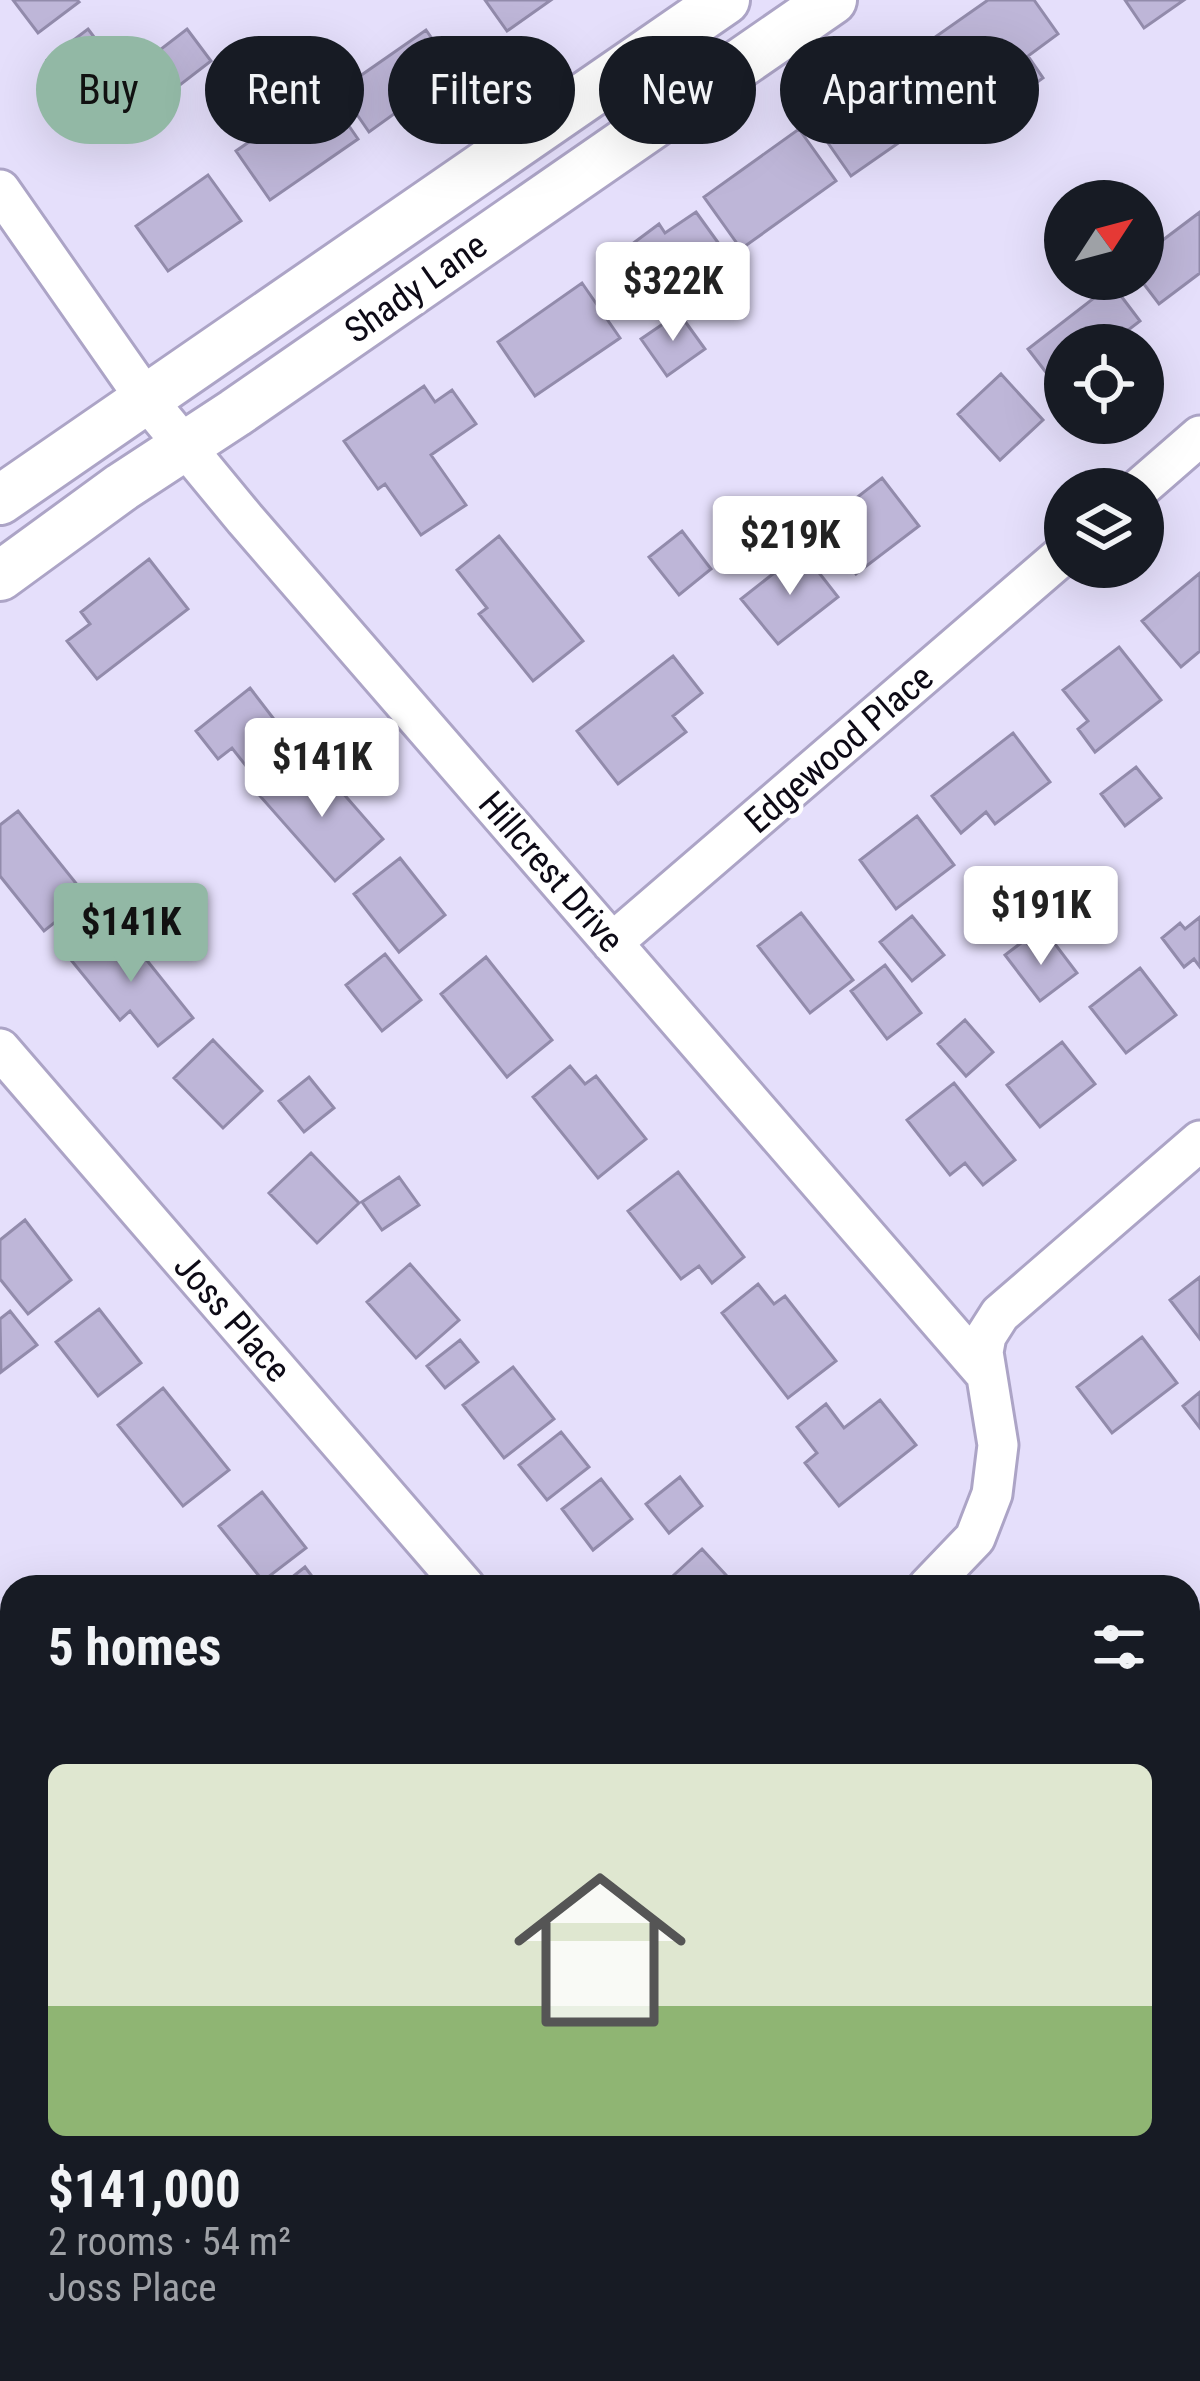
<!DOCTYPE html>
<html lang="en">
<head>
<meta charset="utf-8">
<style>
	:root { --surface:#171b24; --page:#20242c; --text:#f1f3f6; --muted:#9ea1a6; --line:#363941; --accent:#92b8a5 }
	body { margin:0; font-family:"Roboto Condensed",sans-serif; background:var(--page); color:var(--text); height:100vh; display:flex; flex-direction:column; font-size:45px; white-space:nowrap }
	* { box-sizing:border-box; margin:0 }
	p { font-size:39px; color:var(--muted) }
	.icon { flex:none; width:66px; height:66px; fill:none; stroke:currentColor; stroke-width:2; stroke-linecap:round; stroke-linejoin:round }
	.map { position:relative; flex:1; overflow:hidden }
	.panel { position:absolute; left:0px; top:1575px; width:1200px; height:807px; display:flex; flex-direction:column; background:var(--surface); border-radius:36px 36px 0 0; box-shadow:0 12px 48px #0002 }
	.panel>* { flex:none }
	.hud { position:absolute; left:36px; top:36px; width:1128px; height:108px; display:flex; gap:24px }
	.needle { width:78px; rotate:54deg }
	.controls { position:absolute; left:1044px; top:180px; display:grid; gap:24px }
	.controls a { display:grid; place-items:center; width:120px; height:120px; border-radius:50%; background:var(--surface); box-shadow:0 12px 48px #0002; font-size:60px }
	.price { position:absolute; translate:-50% -102px; padding:0 27px; border-radius:12px; background:#fff; color:#222; font-size:39px; line-height:78px; filter:drop-shadow(0 3px 6px #0008) }
	.price::after { content:''; position:absolute; left:50%; top:72px; width:36px; height:27px; margin-left:-18px; background:inherit; clip-path:polygon(0 0,100% 0,50% 100%) }
	.price.active { background:var(--accent); color:#111 }
	ul { padding:0; list-style:none }
	li { display:grid; align-content:center; gap:24px; height:636px; padding:0 48px }
	li+li { border-top:3px solid var(--line) }
	li span { display:grid; place-items:center; height:372px; border-radius:18px; color:#555 }
	li>.icon { margin-inline-start:auto }
	span .icon { width:216px; height:216px; fill:#fffc; stroke-width:1 }
	li b { font-size:51px }
	h2 { display:flex; justify-content:space-between; align-items:center; height:144px; padding:0 48px; font-size:51px }
	.tag { padding:0 42px; border-radius:54px; background:var(--surface); box-shadow:0 12px 48px #0002; font-size:42px; line-height:108px }
	.tag.active { background:var(--accent); color:#111 }
	.map>svg:first-child { display:block }
	.green { fill:#9ebd99 }
	.building { fill:#beb6d8; stroke:#928bab; stroke-width:3 }
	.lines { fill:none; stroke-linecap:round; stroke-linejoin:round }
	.minor-casing { stroke:#aca4c6; stroke-width:45 }
	.tertiary-casing { stroke:#aca4c6; stroke-width:54 }
	.path { stroke:#a39eb5; stroke-width:8; stroke-dasharray:9 6; stroke-linecap:butt }
	.minor { stroke:#fff; stroke-width:39 }
	.tertiary { stroke:#fff; stroke-width:48 }
	.labels { text-anchor:middle; dominant-baseline:central; stroke-width:9; stroke-linejoin:round; paint-order:stroke }
	.street-label { font-size:36px; fill:#0d0a16; stroke:#fff }
</style>
</head>
<body>
<div class="map">
<svg width="1200" height="2381" viewBox="0 0 1200 2381">
	<rect width="100%" height="100%" fill="#e5dffb"/>
	<path class="green" d="M1200,1792V2381H681L697,2370H1188V1804Z"/>
	<path class="building" d="M13,0H77L79,2L38,33Z
		M485,0H551L507,31Z
		M988,0H1034L1058,34L1028,56L1043,78L1025,91L1009,68L997,77L1010,95L979,116L928,42Z
		M1125,0H1184L1144,28Z
		M88,29L137,94L96,126L47,60Z
		M187,29L211,61L176,88L152,56Z
		M426,30L444,56L426,69L437,83L369,132L340,90Z
		M912,51L950,107L851,176L812,120Z
		M324,90L358,139L270,200L236,151Z
		M799,129L836,181L741,249L704,197Z
		M208,175L241,221L168,271L136,226Z
		M696,212L727,255L657,304L620,253L659,224L665,233Z
		M1200,212V273L1159,304L1140,279H1143V255Z
		M582,283L620,338L535,396L498,342Z
		M1112,284L1140,321L1119,337L1125,345H1065V397L1028,349Z
		M679,313L705,349L667,376L641,339Z
		M1001,374L1043,420L1000,460L958,414Z
		M424,386L435,402L452,390L476,424L431,455L466,505L421,535L385,484L378,489L344,441Z
		M882,478L919,526L856,574L820,526Z
		M682,531L711,569L679,595L649,557Z
		M499,536L583,641L533,681L479,614L487,608L457,570Z
		M802,551L838,597L778,644L741,599Z
		M149,559L188,609L97,679L67,641L90,624L81,612Z
		M1200,573V651L1181,667L1142,621Z
		M1119,647L1161,700L1095,752L1078,729L1088,721L1063,690Z
		M673,656L702,693L673,716L686,732L618,784L577,731Z
		M250,688L290,740L250,771L232,748L218,759L196,731Z
		M1013,733L1050,782L995,824L986,812L961,833L932,796Z
		M297,763L316,785L327,775L383,839L335,881L260,796Z
		M1136,767L1161,798L1125,826L1101,794Z
		M18,811L87,897L44,931L0,876V825Z
		M917,816L954,865L896,909L860,860Z
		M400,858L445,915L399,952L354,894Z
		M801,913L853,980L810,1013L758,946Z
		M912,916L944,955L912,981L880,942Z
		M1200,917V967L1194,959L1184,967L1162,938L1180,923L1185,929Z
		M117,923L193,1018L158,1046L130,1011L120,1020L71,960Z
		M1025,940L1035,953L1052,940L1077,973L1040,1001L1005,955Z
		M385,954L421,1000L382,1031L346,985Z
		M486,957L552,1040L507,1077L441,994Z
		M885,965L921,1013L887,1039L851,991Z
		M1140,968L1176,1015L1126,1053L1090,1007Z
		M965,1020L993,1052L966,1076L938,1044Z
		M213,1040L262,1091L223,1128L174,1078Z
		M1062,1042L1095,1084L1040,1127L1007,1085Z
		M570,1066L585,1084L596,1076L646,1139L598,1178L533,1097Z
		M309,1077L334,1108L304,1132L279,1101Z
		M954,1083L1015,1160L983,1185L965,1163L950,1175L907,1120Z
		M311,1153L359,1203L317,1243L269,1193Z
		M678,1172L744,1257L712,1283L699,1266L681,1279L628,1211Z
		M399,1177L419,1205L382,1230L362,1202Z
		M25,1220L71,1280L28,1314L0,1279V1240Z
		M410,1264L459,1320L416,1358L367,1302Z
		M1200,1277V1339L1170,1300Z
		M758,1284L774,1304L785,1296L836,1361L788,1398L722,1313Z
		M99,1309L141,1363L98,1396L56,1342Z
		M10,1311L37,1345L1,1372L0,1319Z
		M1142,1337L1177,1383L1112,1433L1077,1387Z
		M460,1340L478,1362L445,1388L427,1366Z
		M513,1367L554,1419L504,1458L463,1405Z
		M163,1388L229,1470L183,1506L118,1425Z
		M1200,1392V1428L1183,1406Z
		M880,1400L916,1445L839,1506L805,1463L817,1453L797,1427L826,1404L844,1428Z
		M561,1432L589,1467L547,1500L519,1465Z
		M680,1477L702,1506L669,1533L646,1504Z
		M601,1479L632,1519L593,1550L562,1509Z
		M262,1492L306,1548L263,1581L219,1526Z
		M702,1549L737,1587H661Z
		M305,1567L320,1587H282L281,1586Z
		M12,1664V1748L0,1756V1672Z
		M1200,1695V1759L1188,1746V1707Z
		M176,2370H252L260,2381H160Z"/>
	<g class="lines">
		<defs>
			<path id="minor" d="M0,190L146,399L245,519L984,1372
				M1139,489L1200,436
				M612,943L1065,553
				M0,1049L465,1587
				M928,1587L975,1538L992,1494L998,1445L983,1352L986,1336L1000,1314L1200,1141
				M0,1953L12,1970
				M0,2282L12,2268"/>
			<path id="tertiary" d="M0,500L725,0
				M0,576L122,487L235,413L832,0"/>
		</defs>
		<use href="#minor" class="minor-casing"/>
		<use href="#tertiary" class="tertiary-casing"/>
		<path class="path" d="M1188,2125L1200,2113
			M819,2381L831,2370"/>
		<use href="#minor" class="minor"/>
		<use href="#tertiary" class="tertiary"/>
	</g>
	<g class="labels">
		<g class="street-label">
			<text transform="translate(416 288) rotate(-35)">Shady Lane</text>
			<text transform="translate(839 749) rotate(-41)">Edgewood Place</text>
			<text transform="translate(551 872) rotate(49)">Hillcrest Drive</text>
			<text transform="translate(232 1318) rotate(49)">Joss Place</text>
		</g>
	</g>
</svg>
<div class="controls">
<a><svg class="needle" viewBox="-14 -14 28 28"><path d="M0-13l5 13h-10z" fill="#e53935"/><path d="M0 13l5-13h-10z" fill="#9ea1a6"/></svg></a>
<a><svg class="icon" aria-label="locate" viewBox="0 0 24 24"><circle cx="12" cy="12" r="6"/><path d="M12 2v4M12 18v4M2 12h4M18 12h4"/></svg></a>
<a><svg class="icon" aria-label="layers" viewBox="0 0 24 24"><path d="M12 4l9 5-9 5-9-5zM3 14l9 5 9-5"/></svg></a>
</div>
<b class="price" style="left:673px;top:344px">$322K</b>
<b class="price" style="left:790px;top:598px">$219K</b>
<b class="price" style="left:322px;top:820px">$141K</b>
<b class="price" style="left:1041px;top:968px">$191K</b>
<b class="price active" style="left:131px;top:985px">$141K</b>
<div class="hud">
<a class="tag active">Buy</a>
<a class="tag">Rent</a>
<a class="tag">Filters</a>
<a class="tag">New</a>
<a class="tag">Apartment</a>
</div>
<section class="panel">
<h2>5 homes<svg class="icon" aria-label="filters" viewBox="0 0 24 24"><path d="M4 7h16M4 17h16"/><circle cx="9" cy="7" r="2"/><circle cx="15" cy="17" r="2"/></svg></h2>
<ul>
<li><span style="background:linear-gradient(#dfe7d0 65%,#8fb573 0)"><svg class="icon" aria-label="home" viewBox="0 0 24 24"><path d="M3 11l9-7 9 7M6 9v11h12V9"/></svg></span><div><b>$141,000</b><p>2 rooms · 54 m²</p><p>Joss Place</p></div></li>
</ul>
</section>
</div>
</body>
</html>
